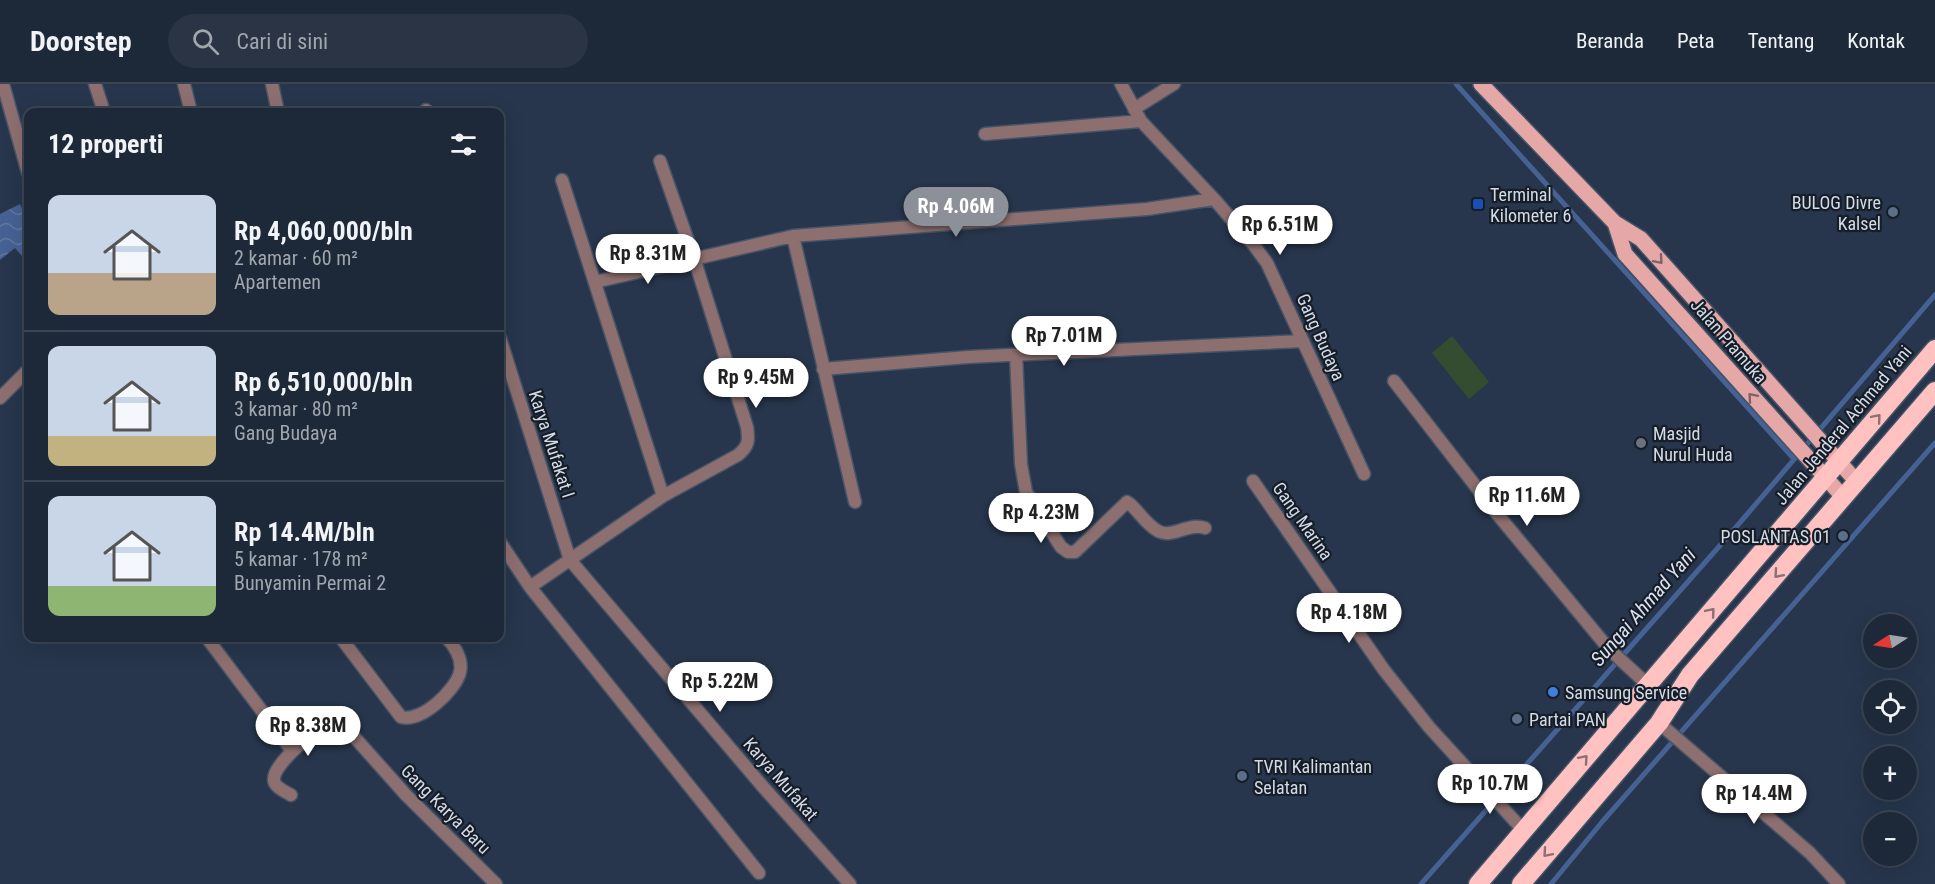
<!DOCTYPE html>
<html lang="id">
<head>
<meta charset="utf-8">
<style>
	:root { --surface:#1d2839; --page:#2a3444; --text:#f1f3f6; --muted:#a0a6ae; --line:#3b4453; --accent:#8c9099 }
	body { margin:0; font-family:"Roboto Condensed",sans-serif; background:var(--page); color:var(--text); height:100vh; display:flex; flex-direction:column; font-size:22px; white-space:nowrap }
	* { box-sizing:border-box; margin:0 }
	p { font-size:20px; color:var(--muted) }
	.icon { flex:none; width:33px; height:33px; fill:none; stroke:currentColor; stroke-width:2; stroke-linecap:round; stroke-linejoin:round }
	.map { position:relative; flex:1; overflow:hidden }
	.details { position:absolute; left:24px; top:24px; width:480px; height:534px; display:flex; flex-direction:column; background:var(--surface); border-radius:12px; box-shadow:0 6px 24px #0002,0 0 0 2px var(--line) }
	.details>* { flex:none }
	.needle { width:39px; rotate:258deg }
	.fabs { position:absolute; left:1863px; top:530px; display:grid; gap:12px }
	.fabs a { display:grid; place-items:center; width:54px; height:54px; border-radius:50%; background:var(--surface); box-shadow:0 6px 24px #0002,0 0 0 2px var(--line); font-size:30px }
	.price { position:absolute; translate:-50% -51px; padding:0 14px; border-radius:21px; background:#fff; color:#222; font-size:20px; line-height:39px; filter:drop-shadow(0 2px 3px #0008) }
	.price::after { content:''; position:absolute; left:50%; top:36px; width:18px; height:14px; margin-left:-9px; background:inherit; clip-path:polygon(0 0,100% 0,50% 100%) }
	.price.on { background:var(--accent); color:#fff }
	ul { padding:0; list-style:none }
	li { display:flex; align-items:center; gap:18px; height:150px; padding:0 24px }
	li+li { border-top:2px solid var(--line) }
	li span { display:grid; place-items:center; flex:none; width:168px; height:120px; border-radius:12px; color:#555 }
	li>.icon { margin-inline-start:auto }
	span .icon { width:72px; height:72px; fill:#fffc; stroke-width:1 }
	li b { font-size:26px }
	h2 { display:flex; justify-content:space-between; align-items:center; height:72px; padding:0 24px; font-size:26px }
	header { display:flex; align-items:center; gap:36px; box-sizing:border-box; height:84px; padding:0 30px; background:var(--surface); border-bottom:2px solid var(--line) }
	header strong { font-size:28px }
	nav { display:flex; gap:33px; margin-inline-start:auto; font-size:21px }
	.search { width:420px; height:54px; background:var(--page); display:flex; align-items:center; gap:15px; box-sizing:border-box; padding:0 21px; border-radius:33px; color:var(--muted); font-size:22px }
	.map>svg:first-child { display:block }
	.park { fill:#344d31 }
	.water { fill:url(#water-waves) }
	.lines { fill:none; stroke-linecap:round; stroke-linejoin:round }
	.stream { stroke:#466193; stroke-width:5 }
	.street-casing { stroke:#465468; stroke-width:15 }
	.primary-casing { stroke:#465468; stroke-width:18 }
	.highway-casing { stroke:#465468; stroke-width:21 }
	.street { stroke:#8e6f6f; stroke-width:12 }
	.primary { stroke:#e6a7a7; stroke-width:15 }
	.highway { stroke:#ffc2c1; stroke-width:18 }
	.oneway { stroke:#7e6267 }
	.oneway2 { stroke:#8b7074 }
	.transit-dot { fill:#1a4fb4; stroke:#171d27; stroke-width:2 }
	.service-dot { fill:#5c6f8a; stroke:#171d27; stroke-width:2 }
	.worship-dot { fill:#6b7280; stroke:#171d27; stroke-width:2 }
	.shop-dot { fill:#3f7fe0; stroke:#171d27; stroke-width:2 }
	.labels { text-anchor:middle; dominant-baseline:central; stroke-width:4.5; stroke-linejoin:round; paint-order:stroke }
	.poi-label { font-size:18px; fill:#d2dce9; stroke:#171d27; text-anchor:start }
	.street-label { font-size:18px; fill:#d2dce9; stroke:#171d27 }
	.water-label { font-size:20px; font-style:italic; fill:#dae2f2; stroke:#171d27 }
</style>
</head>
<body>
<header>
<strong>Doorstep</strong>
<div class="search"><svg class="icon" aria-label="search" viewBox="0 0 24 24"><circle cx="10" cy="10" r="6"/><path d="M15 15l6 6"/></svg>Cari di sini</div>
<nav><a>Beranda</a><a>Peta</a><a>Tentang</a><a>Kontak</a></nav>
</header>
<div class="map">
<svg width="1935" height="800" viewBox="0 0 1935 800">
	<defs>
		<pattern id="water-waves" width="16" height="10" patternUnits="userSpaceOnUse" patternTransform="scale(1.5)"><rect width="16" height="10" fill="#466193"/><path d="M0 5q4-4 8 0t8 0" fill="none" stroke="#6077a2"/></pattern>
	</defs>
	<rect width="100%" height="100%" fill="#27364c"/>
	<path class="park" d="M1452,252L1489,298L1469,315L1432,269Z"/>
	<path class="water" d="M20,120L28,139V179L15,164L0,176V130Z"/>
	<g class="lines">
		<path class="stream" d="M1456,0L1794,375
			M1421,800L1731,449L1935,211
			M1551,800L1602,738L1935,359"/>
		<defs>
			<path id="street" d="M3,0L28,89
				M95,0L104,28
				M184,0L191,28
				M272,0L278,28
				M1121,0L1141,37L1214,115L1253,160L1267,179L1364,390
				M1134,25L1174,0
				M426,26L427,28
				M985,50L1141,37
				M562,96L663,412
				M793,152L855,418
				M595,198L793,152L1147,125L1214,115
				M500,254L570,476L764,704L850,800
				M1016,271L1021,380L1026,408L1061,463L1068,468H1075L1127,418L1130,420C1139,428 1147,441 1158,447C1172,455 1189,438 1205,444
				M823,285L968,273L1303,257
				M1394,297L1498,431L1609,565L1648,601
				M0,314L28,286
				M1253,397L1384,586L1429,643L1523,746
				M500,458L530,503L759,789
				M530,503L663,412L738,371C749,362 749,356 747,343L694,174L660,77
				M207,554L292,667
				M341,554L401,633C421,639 456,606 460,588C463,575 455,563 447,554
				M1659,639L1810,769L1839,800
				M291,711C286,708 274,703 274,696C272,680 324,636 340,637L406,711L496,800"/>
			<path id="primary" d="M1481,0L1615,139L1641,155L1857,398
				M1615,139L1625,170L1844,414"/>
			<path id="highway" d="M1478,800L1935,265
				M1521,800L1659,639L1690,591L1935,307"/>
		</defs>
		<use href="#street" class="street-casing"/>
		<use href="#primary" class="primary-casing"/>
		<use href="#highway" class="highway-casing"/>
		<use href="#street" class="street"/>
		<use href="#primary" class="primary"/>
		<use href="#highway" class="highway"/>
	</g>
	<defs><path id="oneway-chevron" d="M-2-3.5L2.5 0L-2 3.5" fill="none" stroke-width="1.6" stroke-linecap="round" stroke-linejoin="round" transform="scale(1.5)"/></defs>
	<g class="oneway">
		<use href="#oneway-chevron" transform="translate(1659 176) rotate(49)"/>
		<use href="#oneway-chevron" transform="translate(1752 313) rotate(-131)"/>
	</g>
	<g class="oneway2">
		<use href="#oneway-chevron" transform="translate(1877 334) rotate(-50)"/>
		<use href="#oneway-chevron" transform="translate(1778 490) rotate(131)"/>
		<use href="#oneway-chevron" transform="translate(1711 528) rotate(-50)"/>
		<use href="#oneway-chevron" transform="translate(1584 675) rotate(-49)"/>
		<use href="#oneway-chevron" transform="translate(1547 769) rotate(131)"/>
	</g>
	<rect class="transit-dot" x="1472" y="114" width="12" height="12" rx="3"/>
	<g class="service-dot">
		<circle cx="1893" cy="128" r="6"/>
		<circle cx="1843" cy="452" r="6"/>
		<circle cx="1517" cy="635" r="6"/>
		<circle cx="1242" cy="692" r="6"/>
	</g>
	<circle class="worship-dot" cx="1641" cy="359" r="6"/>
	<circle class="shop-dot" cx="1553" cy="608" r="6"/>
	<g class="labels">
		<g class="poi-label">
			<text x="1490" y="110">Terminal<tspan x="1490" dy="21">Kilometer 6</tspan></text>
			<text x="1881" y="118" text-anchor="end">BULOG Divre<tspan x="1881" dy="21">Kalsel</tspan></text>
			<text x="1653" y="349">Masjid<tspan x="1653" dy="21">Nurul Huda</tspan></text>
			<text x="1831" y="452" text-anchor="end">POSLANTAS 01</text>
			<text x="1565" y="608">Samsung Service</text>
			<text x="1529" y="635">Partai PAN</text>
			<text x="1254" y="682">TVRI Kalimantan<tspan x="1254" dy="21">Selatan</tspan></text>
		</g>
		<g class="street-label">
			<text transform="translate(1321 253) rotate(66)">Gang Budaya</text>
			<text transform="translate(1729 257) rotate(49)">Jalan Pramuka</text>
			<text transform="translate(1843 341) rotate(-50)">Jalan Jenderal Achmad Yani</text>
			<text transform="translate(552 360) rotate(72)">Karya Mufakat I</text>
			<text transform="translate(1303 437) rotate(55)">Gang Marina</text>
			<text transform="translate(781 695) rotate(49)">Karya Mufakat</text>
			<text transform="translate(446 725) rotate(45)">Gang Karya Baru</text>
		</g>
		<g class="water-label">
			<text transform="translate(1643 523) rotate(-49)">Sungai Ahmad Yani</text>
		</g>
	</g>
</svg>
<div class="fabs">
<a><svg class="needle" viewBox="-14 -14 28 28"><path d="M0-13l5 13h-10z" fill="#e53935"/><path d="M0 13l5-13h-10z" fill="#a0a6ae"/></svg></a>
<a><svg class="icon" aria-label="locate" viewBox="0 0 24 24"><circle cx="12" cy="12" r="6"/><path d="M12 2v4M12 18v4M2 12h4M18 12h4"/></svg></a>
<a>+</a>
<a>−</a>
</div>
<b class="price on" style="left:956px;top:154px">Rp 4.06M</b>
<b class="price" style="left:1280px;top:172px">Rp 6.51M</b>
<b class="price" style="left:648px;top:201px">Rp 8.31M</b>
<b class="price" style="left:1064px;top:283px">Rp 7.01M</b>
<b class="price" style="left:756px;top:325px">Rp 9.45M</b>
<b class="price" style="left:1527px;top:443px">Rp 11.6M</b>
<b class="price" style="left:1041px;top:460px">Rp 4.23M</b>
<b class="price" style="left:1349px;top:560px">Rp 4.18M</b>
<b class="price" style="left:720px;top:629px">Rp 5.22M</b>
<b class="price" style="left:308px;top:673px">Rp 8.38M</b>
<b class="price" style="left:1490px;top:731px">Rp 10.7M</b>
<b class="price" style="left:1754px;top:741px">Rp 14.4M</b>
<section class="details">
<h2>12 properti<svg class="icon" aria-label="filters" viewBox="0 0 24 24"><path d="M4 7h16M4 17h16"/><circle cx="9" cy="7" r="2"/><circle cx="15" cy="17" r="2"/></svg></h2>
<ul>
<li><span style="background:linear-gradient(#c9d6e8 65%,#b9a48a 0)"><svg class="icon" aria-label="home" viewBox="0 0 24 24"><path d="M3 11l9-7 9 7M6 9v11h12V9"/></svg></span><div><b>Rp 4,060,000/bln</b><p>2 kamar · 60 m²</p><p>Apartemen</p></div></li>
<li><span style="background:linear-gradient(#c9d6e8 75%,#c2b280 0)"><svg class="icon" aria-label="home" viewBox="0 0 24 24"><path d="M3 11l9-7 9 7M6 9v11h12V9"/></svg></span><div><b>Rp 6,510,000/bln</b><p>3 kamar · 80 m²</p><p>Gang Budaya</p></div></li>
<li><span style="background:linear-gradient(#c9d6e8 75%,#8fb573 0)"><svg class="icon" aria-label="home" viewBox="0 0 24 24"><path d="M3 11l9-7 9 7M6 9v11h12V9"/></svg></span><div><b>Rp 14.4M/bln</b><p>5 kamar · 178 m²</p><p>Bunyamin Permai 2</p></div></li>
</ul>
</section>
</div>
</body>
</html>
